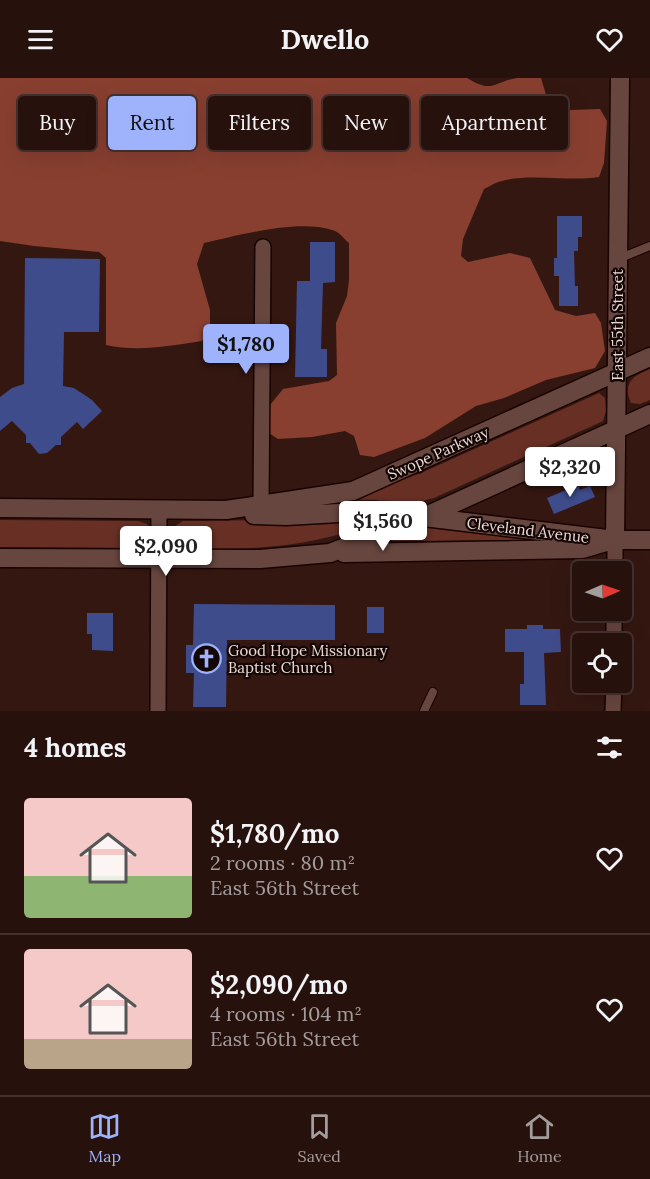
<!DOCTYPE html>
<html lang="en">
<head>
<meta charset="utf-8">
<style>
	:root { --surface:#27110d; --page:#331f1b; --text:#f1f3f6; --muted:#a49d9d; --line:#43312e; --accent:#9fb3fd }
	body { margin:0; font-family:Lora,serif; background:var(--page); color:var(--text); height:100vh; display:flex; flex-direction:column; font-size:22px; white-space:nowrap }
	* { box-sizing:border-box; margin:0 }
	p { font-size:20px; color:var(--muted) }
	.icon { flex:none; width:33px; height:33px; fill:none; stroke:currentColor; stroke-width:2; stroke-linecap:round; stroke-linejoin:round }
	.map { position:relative; height:633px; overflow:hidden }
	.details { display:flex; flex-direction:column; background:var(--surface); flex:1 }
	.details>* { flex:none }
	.banner { position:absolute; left:18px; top:18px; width:615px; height:54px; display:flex; gap:12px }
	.needle { width:39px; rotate:88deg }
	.controls { position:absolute; left:572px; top:483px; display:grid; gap:12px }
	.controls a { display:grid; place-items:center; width:60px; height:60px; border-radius:6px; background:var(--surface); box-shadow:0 6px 24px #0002,0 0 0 2px var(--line); font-size:30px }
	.price { position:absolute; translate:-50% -51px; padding:0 14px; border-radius:6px; background:#fff; color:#222; font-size:20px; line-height:39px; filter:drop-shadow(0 2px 3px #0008) }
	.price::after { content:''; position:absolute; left:50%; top:36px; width:18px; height:14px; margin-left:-9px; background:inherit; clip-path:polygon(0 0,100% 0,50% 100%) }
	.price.current { background:var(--accent); color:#111 }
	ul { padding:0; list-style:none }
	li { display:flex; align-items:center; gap:18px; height:150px; padding:0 24px }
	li+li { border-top:2px solid var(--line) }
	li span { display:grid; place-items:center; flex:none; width:168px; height:120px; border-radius:6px; color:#555 }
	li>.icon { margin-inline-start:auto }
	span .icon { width:72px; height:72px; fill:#fffc; stroke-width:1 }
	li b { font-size:26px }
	h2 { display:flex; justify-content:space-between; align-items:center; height:72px; padding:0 24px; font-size:26px }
	.chip { padding:0 21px; border-radius:6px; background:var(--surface); box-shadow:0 6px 24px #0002,0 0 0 2px var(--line); font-size:21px; line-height:54px }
	.chip.current { background:var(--accent); color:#111 }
	header { display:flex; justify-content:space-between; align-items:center; height:78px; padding:0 24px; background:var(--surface); font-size:27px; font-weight:700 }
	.dock { display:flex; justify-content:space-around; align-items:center; height:84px; border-top:2px solid var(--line); background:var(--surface); font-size:16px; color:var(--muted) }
	.dock a { display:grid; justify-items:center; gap:3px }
	.dock .current { color:var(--accent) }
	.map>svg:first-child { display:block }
	.green { fill:#683025 }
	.forest { fill:#883f30 }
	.building { fill:#3e4c8b }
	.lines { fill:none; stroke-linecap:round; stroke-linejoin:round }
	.lane-casing { stroke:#1a0301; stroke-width:10 }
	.street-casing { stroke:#1a0301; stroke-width:18 }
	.secondary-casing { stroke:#1a0301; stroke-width:21 }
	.lane { stroke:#67463f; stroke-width:8 }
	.street { stroke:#67463f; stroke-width:15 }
	.secondary { stroke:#67463f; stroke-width:18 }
	.labels { text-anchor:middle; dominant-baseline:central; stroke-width:4.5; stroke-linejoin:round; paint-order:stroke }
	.street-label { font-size:15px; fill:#eedad5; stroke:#130705 }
	.poi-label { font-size:15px; fill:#eedad5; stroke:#130705; text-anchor:start }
</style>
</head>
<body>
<header><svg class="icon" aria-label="menu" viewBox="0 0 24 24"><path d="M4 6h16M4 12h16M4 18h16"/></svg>Dwello<svg class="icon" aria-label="heart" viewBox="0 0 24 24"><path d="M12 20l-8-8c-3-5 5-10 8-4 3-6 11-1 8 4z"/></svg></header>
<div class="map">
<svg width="650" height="633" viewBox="0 0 650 633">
	<rect width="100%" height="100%" fill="#341711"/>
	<path class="green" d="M650,291V322L640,326L631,325C622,305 633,298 650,291Z
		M599,315L605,320L606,333L603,343L434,420L417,424L347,421L421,395Z
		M384,441C375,447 364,449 354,452C299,470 243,472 186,471L180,470L175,464V448L183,443Z
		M0,442L138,443L147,446L149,450L148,465L142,470L0,469Z
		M422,446L530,460L528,462L384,463Z"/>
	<path class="forest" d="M0,0H467C493,16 493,4 517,0C525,0 534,0 541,0L550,30L571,32L600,31L607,43L604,85L599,99C568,104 531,95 502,103C496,104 490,108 484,111L463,161L461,178L468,184L510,175L530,180L555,232L576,238L595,235L601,245L605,273L595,290L546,302L504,320L476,328L425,360L374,379L360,377L354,358L345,353L312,359L278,361L269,355L270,327L283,311L329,303L337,297L336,245L347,218L349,202V165C344,161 340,155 335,153C300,140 240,157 204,165L197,186L210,232V254L202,263C170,268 137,274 106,267V180L99,174L34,168L0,163Z"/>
	<path class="building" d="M557,138H582V159H578V173H574L575,208H578V228H559V198H554V180H557Z
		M310,164H335V204L323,205L321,271H327V299H295L297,203H310Z
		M25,180L100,181L99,254H64L63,308L74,310L92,322L102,333L83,351L77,344L61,359V367H56L47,375L39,376L30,365H26V357L12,343L0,353V319L12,310L24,306Z
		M578,407L580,412L590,408L595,419L554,436L547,420Z
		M194,526L335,527V562H227L226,629H193L194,595H186V567H193Z
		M367,529H384V555H367Z
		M87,535H113V573L92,572V556H87Z
		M527,547H543V551H560L561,574L544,575L546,627H520V606H524V574H505V551H527Z"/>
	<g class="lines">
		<defs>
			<path id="lane" d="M618,181L650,168
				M424,633L433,614"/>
			<path id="street" d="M261,426L263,169
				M615,494V462
				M614,566V532
				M158,633L159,431
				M613,633L614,604"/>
			<path id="secondary" d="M0,430L226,432L353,413L650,279
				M254,437L286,438L374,433L615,462H650
				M615,462L620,0
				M344,475L582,471L606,464
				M0,480L260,481L330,475L424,439L650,336"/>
		</defs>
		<use href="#lane" class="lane-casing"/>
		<use href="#street" class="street-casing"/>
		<use href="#secondary" class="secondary-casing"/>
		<use href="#lane" class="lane"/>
		<use href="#street" class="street"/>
		<use href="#secondary" class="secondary"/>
	</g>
	<defs>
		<symbol id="church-ring" viewBox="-11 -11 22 22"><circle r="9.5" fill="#130705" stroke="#9fb3fd" stroke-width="1.5"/><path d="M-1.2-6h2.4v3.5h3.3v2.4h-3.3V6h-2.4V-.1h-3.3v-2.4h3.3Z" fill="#9fb3fd"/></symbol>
	</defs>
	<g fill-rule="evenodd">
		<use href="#church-ring" x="190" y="564" width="33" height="33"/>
	</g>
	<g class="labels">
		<g class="street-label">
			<text transform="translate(617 247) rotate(-90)">East 55th Street</text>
			<text transform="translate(438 375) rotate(-24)">Swope Parkway</text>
			<text transform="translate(528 452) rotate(7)">Cleveland Avenue</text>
		</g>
		<g class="poi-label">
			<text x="228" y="572">Good Hope Missionary<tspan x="228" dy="17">Baptist Church</tspan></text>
		</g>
	</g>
</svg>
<div class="controls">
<a><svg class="needle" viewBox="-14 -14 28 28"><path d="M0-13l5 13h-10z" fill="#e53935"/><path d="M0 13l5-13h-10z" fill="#a49d9d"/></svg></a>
<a><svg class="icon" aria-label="locate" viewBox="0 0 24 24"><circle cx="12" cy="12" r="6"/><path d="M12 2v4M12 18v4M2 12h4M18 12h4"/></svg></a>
</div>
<b class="price current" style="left:246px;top:297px">$1,780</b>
<b class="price" style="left:570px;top:420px">$2,320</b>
<b class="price" style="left:383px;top:474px">$1,560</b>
<b class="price" style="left:166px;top:499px">$2,090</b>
<div class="banner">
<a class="chip">Buy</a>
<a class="chip current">Rent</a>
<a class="chip">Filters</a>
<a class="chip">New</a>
<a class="chip">Apartment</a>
</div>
</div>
<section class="details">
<h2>4 homes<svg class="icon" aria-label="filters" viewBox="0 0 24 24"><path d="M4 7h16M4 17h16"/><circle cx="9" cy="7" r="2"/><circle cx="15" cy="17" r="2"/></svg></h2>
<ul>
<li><span style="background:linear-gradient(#f6c9c9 65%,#8fb573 0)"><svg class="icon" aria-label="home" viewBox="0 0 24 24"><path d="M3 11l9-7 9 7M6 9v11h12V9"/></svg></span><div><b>$1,780/mo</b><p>2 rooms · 80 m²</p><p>East 56th Street</p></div><svg class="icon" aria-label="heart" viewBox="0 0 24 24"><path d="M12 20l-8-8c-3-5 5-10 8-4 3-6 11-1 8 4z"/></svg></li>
<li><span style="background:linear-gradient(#f6c9c9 75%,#b9a48a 0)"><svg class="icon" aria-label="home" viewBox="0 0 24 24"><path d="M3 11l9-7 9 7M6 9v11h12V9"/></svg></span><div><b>$2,090/mo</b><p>4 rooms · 104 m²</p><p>East 56th Street</p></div><svg class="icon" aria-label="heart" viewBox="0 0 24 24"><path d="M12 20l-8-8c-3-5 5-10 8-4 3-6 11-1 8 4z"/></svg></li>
</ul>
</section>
<nav class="dock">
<a class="current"><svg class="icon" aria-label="map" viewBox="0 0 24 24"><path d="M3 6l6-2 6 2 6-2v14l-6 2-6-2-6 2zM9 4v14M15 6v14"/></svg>Map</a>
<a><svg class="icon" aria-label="saved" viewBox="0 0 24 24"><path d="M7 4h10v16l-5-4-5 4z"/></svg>Saved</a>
<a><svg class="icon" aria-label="home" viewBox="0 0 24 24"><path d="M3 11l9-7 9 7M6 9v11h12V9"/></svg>Home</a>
</nav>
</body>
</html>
